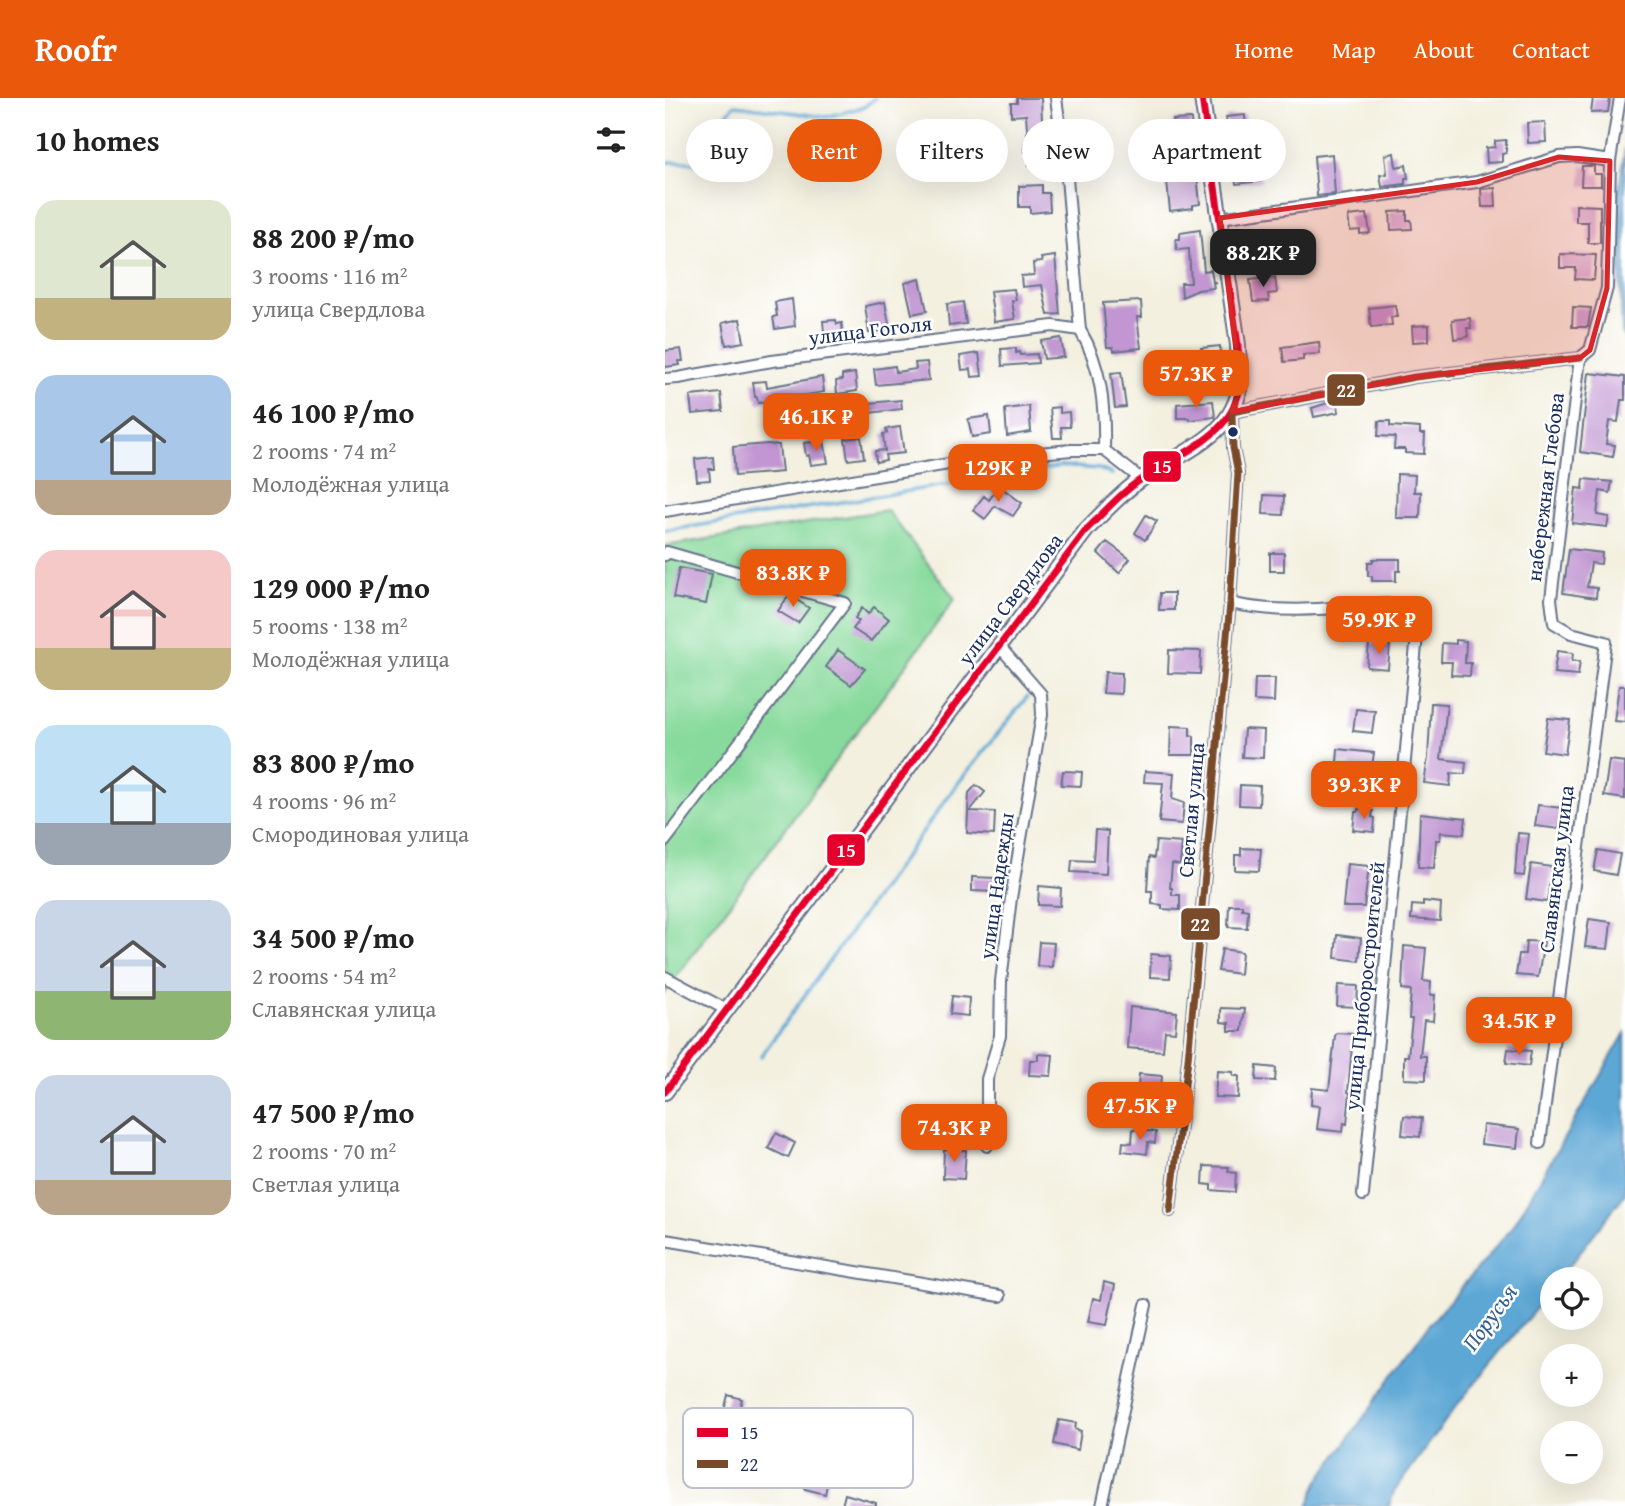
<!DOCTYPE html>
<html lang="en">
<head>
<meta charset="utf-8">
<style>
	:root { --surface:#fff; --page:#f6f6f6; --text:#222; --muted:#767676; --accent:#ea580c }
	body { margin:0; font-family:"Gentium Book Plus",serif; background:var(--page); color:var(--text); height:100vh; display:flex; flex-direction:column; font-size:26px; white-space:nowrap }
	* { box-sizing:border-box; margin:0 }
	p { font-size:23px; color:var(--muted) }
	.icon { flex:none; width:38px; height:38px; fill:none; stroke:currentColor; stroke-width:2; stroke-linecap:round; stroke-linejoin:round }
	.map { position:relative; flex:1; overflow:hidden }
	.side { display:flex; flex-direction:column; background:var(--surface); width:665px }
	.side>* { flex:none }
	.hud { position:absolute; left:21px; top:21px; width:665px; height:63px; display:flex; gap:14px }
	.controls { position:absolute; left:875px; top:1169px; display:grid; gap:14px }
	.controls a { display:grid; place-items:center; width:63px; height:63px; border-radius:50%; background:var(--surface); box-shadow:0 7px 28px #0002; font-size:35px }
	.price { position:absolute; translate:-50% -60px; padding:0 16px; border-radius:14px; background:var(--accent); color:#fff; font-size:23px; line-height:46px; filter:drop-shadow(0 2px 4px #0008) }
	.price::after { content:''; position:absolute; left:50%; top:42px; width:21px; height:16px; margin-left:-10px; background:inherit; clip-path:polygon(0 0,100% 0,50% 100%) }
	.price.on { background:#222; color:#fff }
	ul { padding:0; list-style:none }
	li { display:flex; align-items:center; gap:21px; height:175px; padding:0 35px }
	li span { display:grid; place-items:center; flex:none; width:196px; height:140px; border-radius:21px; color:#555 }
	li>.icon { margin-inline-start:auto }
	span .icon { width:84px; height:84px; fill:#fffc; stroke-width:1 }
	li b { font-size:30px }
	h2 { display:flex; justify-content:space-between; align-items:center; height:84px; padding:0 35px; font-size:30px }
	.pill { padding:0 24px; border-radius:32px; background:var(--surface); box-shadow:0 7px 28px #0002; font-size:24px; line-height:63px }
	.pill.on { background:var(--accent); color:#fff }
	header { display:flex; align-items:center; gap:42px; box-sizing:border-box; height:98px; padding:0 35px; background:var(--accent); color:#fff }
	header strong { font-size:33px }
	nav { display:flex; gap:38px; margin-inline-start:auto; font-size:24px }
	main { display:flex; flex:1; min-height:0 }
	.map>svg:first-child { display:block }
	.green { fill:#88da9c; stroke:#52847d; stroke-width:2 }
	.water { fill:#5da7d5; stroke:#3c6b9a; stroke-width:2 }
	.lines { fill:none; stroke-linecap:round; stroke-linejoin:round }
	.stream { stroke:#5da7d5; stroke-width:3.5 }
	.building { fill:#c196d2 }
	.minor-casing { stroke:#67738b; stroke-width:14 }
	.tertiary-casing { stroke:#67738b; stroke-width:18 }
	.minor { stroke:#fff; stroke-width:10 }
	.tertiary { stroke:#fff; stroke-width:14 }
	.bus-1-casing { stroke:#fff; stroke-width:12 }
	.bus-2-casing { stroke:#fff; stroke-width:12 }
	.bus-1 { stroke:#e4002b; stroke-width:7 }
	.bus-2 { stroke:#7a4b2a; stroke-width:7 }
	.marked { fill:#d62828; fill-opacity:0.2; stroke:#d62828; stroke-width:5; stroke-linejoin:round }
	.bus-dot { fill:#1b2f5e; stroke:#fff; stroke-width:2.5 }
	.labels { text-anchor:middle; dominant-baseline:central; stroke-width:5; stroke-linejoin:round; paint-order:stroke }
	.street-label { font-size:21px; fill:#1b2f5e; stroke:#fff }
	.water-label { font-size:23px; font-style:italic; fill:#355f8e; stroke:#fff }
	.key { fill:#fff; stroke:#bbc1cf; stroke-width:2 }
	.key-label { font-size:19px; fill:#1b2f5e }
	.line-badge { stroke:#fff; stroke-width:2.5 }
	.badge-label { font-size:19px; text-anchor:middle; font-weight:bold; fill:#fff }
</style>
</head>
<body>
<header>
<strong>Roofr</strong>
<nav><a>Home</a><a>Map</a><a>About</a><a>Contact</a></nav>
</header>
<main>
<section class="side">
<h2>10 homes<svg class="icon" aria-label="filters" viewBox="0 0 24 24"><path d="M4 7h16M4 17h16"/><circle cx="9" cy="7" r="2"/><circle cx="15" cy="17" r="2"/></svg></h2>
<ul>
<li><span style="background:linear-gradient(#dfe7d0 70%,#c2b280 0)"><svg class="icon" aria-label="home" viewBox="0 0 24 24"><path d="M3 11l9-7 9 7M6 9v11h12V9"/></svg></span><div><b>88 200 ₽/mo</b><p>3 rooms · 116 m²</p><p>улица Свердлова</p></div></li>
<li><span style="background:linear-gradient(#a9c7e8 75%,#b9a48a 0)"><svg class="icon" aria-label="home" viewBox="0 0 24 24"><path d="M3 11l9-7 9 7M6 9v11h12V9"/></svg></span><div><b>46 100 ₽/mo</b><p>2 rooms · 74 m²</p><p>Молодёжная улица</p></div></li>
<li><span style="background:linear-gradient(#f6c9c9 70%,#c2b280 0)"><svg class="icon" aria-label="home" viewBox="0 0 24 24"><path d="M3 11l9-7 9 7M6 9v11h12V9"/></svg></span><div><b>129 000 ₽/mo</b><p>5 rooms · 138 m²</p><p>Молодёжная улица</p></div></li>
<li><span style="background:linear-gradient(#bfe0f5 70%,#9aa5b1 0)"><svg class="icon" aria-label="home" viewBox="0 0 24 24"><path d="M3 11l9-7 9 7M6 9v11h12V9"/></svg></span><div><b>83 800 ₽/mo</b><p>4 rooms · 96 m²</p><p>Смородиновая улица</p></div></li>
<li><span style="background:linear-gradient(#c9d6e8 65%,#8fb573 0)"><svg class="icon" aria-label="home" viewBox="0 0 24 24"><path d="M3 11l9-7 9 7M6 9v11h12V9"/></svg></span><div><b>34 500 ₽/mo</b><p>2 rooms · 54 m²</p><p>Славянская улица</p></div></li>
<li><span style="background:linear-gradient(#c9d6e8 75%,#b9a48a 0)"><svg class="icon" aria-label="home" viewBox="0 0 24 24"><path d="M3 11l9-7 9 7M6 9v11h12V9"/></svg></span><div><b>47 500 ₽/mo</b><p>2 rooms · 70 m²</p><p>Светлая улица</p></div></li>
</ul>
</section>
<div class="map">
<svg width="960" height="1408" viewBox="0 0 960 1408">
	<rect width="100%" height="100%" fill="#fff"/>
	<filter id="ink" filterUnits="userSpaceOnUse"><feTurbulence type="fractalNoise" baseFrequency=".0143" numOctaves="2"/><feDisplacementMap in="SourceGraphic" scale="14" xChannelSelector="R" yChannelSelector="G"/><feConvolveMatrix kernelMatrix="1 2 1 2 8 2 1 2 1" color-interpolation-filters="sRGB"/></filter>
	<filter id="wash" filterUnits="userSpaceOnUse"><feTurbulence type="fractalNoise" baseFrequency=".00686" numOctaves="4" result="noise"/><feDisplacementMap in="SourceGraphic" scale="28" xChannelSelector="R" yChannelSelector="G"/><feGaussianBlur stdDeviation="1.57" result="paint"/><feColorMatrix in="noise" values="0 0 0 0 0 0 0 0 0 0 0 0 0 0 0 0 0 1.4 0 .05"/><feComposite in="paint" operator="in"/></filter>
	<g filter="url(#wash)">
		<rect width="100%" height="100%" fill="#f3f0df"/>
		<path class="green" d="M222,412L290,501L0,894V448Z"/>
		<path class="water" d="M960,50V239L957,235L953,96Z
			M960,935V1096L894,1181H887V1191L792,1307L729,1394L724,1408H643L653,1384L763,1228L847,1130Z"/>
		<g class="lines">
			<path class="stream" d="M0,64H22L36,67C52,50 52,23 70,7L161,19L199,9L210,0
				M0,433L397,368L434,371L447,376
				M96,958L290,689L362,599"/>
		</g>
		<g id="blocks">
			<path class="building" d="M352,0H376L378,44L389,43L390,52L379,53L378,66L364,67V54H360V45L363,44L361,17L346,18V5H352Z
				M928,0L945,1L943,14L926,15Z
				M580,17L581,32L563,34L561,19Z
				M526,21L527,33H521V37L496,39L495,29L509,28L508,22Z
				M880,24L881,44L863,45L862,25Z
				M841,42V55L837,56V64L822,65L821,50L830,49V43Z
				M729,55L731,69L741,67L743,80H740V86L717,89L715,77L722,76L720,57Z
				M667,56L670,96L652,98L649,58Z
				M530,58L535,106L528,107V110L505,113L502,84H492V74H511L509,61Z
				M917,68H929V76H936V88H916Z
				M589,71H595L596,83L571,86L569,73Z
				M377,87V95H384L385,113L365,115V109H354V88Z
				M830,90L831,109H817L816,91Z
				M911,107L935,108V145H923V124H911Z
				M742,113V122H746L747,131L726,132L725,114Z
				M702,116L705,135L695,136V132L685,133L683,118Z
				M535,132L539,173L546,172L548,184H551L548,185L549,190L533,192L517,199L516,185H526L524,151L512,152L511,141H515V135Z
				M895,156L931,157L929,182L910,181L911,170H895Z
				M390,158L395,216L383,217L377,187L357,189L356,178L369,177L368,165L377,164L376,160Z
				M610,179L612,195L603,196L604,203L588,204L585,182Z
				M255,181L262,213L247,216L240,185Z
				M349,191L351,202L347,203L350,221L329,224L325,193Z
				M127,201L130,228L110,231L108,219L112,218L110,204Z
				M476,203L477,219H472L476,250L449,253L448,249H442L438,205Z
				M220,204L225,231L204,235L200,208Z
				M298,204L301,226L284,228L282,206Z
				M730,207L732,219H726L727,227L706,229L704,210Z
				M908,209L926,210L923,229H907Z
				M805,220L806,230H802L803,239L789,241L787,222Z
				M75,221L79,244L61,247L57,225Z
				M171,222L172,226L177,225L178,243L160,245L158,223Z
				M764,227V243L748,244L747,228Z
				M396,240L399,259L379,261L376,243Z
				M654,244L655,256L638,257V262L619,264L617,249Z
				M555,248L556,265L537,267L536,250Z
				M351,250V255L354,254L355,257L372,256L373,265L337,268L336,251Z
				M16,251L18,263H14L15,267L0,269V253Z
				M314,255L317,278L307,279L306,271L297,272L295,258Z
				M262,264L264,282L211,287L209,271L230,268L231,274L251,271L250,265Z
				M456,274L461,309L450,310L446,275Z
				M190,275L192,293L172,296L171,283L177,282V277Z
				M924,275L960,279V302H956L953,324L944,323L941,346L950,347L948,359L915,354Z
				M157,279L159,294L93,305L92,299H90L88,284L101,283L102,289Z
				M56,295L58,313L27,316L25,298Z
				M236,302L237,311L205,315L204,305Z
				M672,302L674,314L649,319L647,310Z
				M548,303L550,319L525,322L524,320H512V306Z
				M364,308L366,334L342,338L340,311Z
				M395,309V315L404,314L405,329H396L397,340H388L385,310Z
				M324,318L326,336L307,339L303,321Z
				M714,323H725V328L755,330V336H760L759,356L740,355V351H729L730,339L713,338Z
				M235,329L239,355L220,357L221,362L211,364L210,353L220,352V354L218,336L222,335L221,331Z
				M196,339L199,360L183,362L180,341Z
				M159,343L163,365L146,367L144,357L141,358L139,345Z
				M102,346L114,347L117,374L70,378L68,349Z
				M48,359L49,371H44L45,382L32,383L30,361Z
				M732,376L750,377L749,394H756L755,420H731Z
				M919,381L947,384L945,395L935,393L932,417L944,419L942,429L907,425L911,390L918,391Z
				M334,388L357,405L348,418L330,408L320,421L308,412L319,398L324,402Z
				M599,397L619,398L618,417L598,416Z
				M481,417L492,423L480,442L470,435Z
				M442,444L465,461L454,475L433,455Z
				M904,451L937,455L936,466L926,465L922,489L932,490L931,500L898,495Z
				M605,455H619V473H605Z
				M708,461H735V473H731V483H707V478H703V464H708Z
				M14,470L47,476L41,506L8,500Z
				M495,495H509V512H494Z
				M124,497L144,510L133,525L113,513Z
				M209,509L224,521L206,543L188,531L194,523L190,520L197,510L203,516Z
				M791,542L801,543L800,565H806L805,578L786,577L787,564H776L777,545L791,546Z
				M704,545L725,546L723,571L702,569Z
				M173,552L200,571L186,587L161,569Z
				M504,552L536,553L535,576L503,575Z
				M892,553L908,555L907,563H915L913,577L889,575Z
				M440,574L457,575L456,596L438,595Z
				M590,580H610L609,604L589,603Z
				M954,588H960V624L949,623Z
				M766,605L782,606L776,661L801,664L800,676L786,675L785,688L759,685L763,660Z
				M691,611L710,613L707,635L688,633Z
				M883,620L905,622L900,656L878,653Z
				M506,628L525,629V637L529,638V657H505Z
				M579,631L599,632L598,660L577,659Z
				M673,651L709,655L707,668L716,669L714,687L702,686V691L683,689L686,666L672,665Z
				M944,662L960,664V701L939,698Z
				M398,673L417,674L416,688L396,687Z
				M480,673L509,675L507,701L519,705L517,726L494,724L498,685L479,684Z
				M311,687L320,694L305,713L330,714L329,737L302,735L304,695Z
				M575,687L595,688L594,708L574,707Z
				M873,707L897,710L894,731L870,728Z
				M693,711L708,713L707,719L710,720L709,734L688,732L690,714H692Z
				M755,715L801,720L799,736L776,734L775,742H771L769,770L753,769Z
				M430,732L443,733L441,776L406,774L407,762L428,763Z
				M853,735L864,736L859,778L850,777Z
				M491,743L517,745L515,767L507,766L505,790H507V797H515V812L497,811V807L487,806V793H482L484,759L489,760Z
				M576,750L596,751L594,773L570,772V757H576Z
				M933,752L955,756L951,777L929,773Z
				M682,766L704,768L699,809H678Z
				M866,766L887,769L882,804L861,801Z
				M307,779L331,780L330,794L307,793Z
				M374,788L396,790L395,808L373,807Z
				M758,803L776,805L775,823L746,821L747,807L758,808Z
				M564,807H577V811L583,812L582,830L563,829Z
				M924,821L946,824L943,851L920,849Z
				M672,837L696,840L694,863L670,860Z
				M861,843L879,844L873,879L851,877L854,856H860Z
				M374,844L389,845L387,869L372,868Z
				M739,848L761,850L758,883L766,884L765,897H770L768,923L759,922L755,958H761V982L739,981V958H743L747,921H744L746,892L737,891Z
				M557,851L577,854L575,876L553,873Z
				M486,856L506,858L505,880L485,879Z
				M673,887L693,888L692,909L672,908Z
				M287,898L304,900L303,918L285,916Z
				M465,909L512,914L510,934L500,933L498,953L462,950Z
				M556,910L580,911L577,933H564V925L556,924Z
				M672,935L688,936L683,994L685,995L682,1026L679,1025L678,1034L652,1031L655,1008L646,1007L647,990L664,992L670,938Z
				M843,951L866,953L864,968L841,965Z
				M373,956L388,957L386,978L364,977L365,962H373Z
				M592,968L611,970L610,983L591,982Z
				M552,973L568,974V978H574L573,1000L550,999Z
				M474,976L497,978L496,992H491L490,1002L462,999L463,989L473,990Z
				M739,1018L757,1020L755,1039L737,1037Z
				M818,1027L854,1031L852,1050L816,1046Z
				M468,1031L491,1034L490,1045L483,1044L482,1056L457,1053L458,1044L467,1045Z
				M111,1035L130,1045L123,1060L103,1050Z
				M279,1051L301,1052L299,1081L278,1080Z
				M539,1068L564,1069L563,1074L571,1075L570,1094L546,1092V1087L538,1086Z
				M439,1184L450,1187L442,1227L423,1224L428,1200L436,1202Z
				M63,1297L77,1301L71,1322L57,1321Z
				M394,1322L411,1325L410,1331L416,1333L413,1352L389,1346Z
				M145,1368L165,1373L160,1396L140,1391Z
				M180,1396L211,1405V1408H177Z"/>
		</g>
	</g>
	<g filter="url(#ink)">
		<use href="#blocks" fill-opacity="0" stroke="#67738b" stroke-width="2"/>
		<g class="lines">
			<defs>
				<path id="minor" d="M391,0L402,80L415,232C437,268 440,310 439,352
					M555,120L812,84L894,59L912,58L945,63
					M0,281L13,280L107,263L388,228L415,232
					M0,413L320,360L406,352H439L476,381
					M0,457L2,454L180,505L0,743
					M565,505C617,517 669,510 722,506L737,509L749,515L753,527L698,1097
					M0,879L62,912
					M875,1045L941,544L906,535L889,525L886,501L915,260L925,252L942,190L945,63L955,0
					M322,1048V981L335,938L336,883L346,800L377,617L376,596L335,549
					M505,1113L523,961L565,505L573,375L568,350L567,314L750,279L915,260
					M0,1142L335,1198
					M437,1408L481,1207"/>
				<path id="tertiary" d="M0,994L422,431C440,413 457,394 478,380C515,355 571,337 575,285C576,273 573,259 573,247L537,0"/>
			</defs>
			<use href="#minor" class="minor-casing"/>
			<use href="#tertiary" class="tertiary-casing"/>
			<use href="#minor" class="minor"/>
			<use href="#tertiary" class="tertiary"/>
			<defs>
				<path id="bus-1" d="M0,994L422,431C440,413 457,394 478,380C515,355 571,337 575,285C576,273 573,259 573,247L537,0"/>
				<path id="bus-2" d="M505,1113L523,961L565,505L573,375L568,350L567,314L750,279L915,260"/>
			</defs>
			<use href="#bus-1" class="bus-1-casing"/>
			<use href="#bus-2" class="bus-2-casing"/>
			<use href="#bus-1" class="bus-1"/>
			<use href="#bus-2" class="bus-2"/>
		</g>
	</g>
	<path class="marked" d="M894,59L945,63L942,190L925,252L915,260L750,279L567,314L575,286L555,120L812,84Z"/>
	<circle class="bus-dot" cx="568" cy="334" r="6"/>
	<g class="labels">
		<g class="street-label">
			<text transform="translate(205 232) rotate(-7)">улица Гоголя</text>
			<text transform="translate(880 389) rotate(-83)">набережная Глебова</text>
			<text transform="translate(345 501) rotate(-53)">улица Свердлова</text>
			<text transform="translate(526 712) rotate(-85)">Светлая улица</text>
			<text transform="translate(891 771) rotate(-83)">Славянская улица</text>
			<text transform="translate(331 788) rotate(-82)">улица Надежды</text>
			<text transform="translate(699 888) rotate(-84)">улица Приборостроителей</text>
		</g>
		<g class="water-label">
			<text transform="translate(824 1219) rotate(-54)">Порусья</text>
		</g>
	</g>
	<rect x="18" y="1310" width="230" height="80" rx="10" class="key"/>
	<rect x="32" y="1330" width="31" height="9" fill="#e4002b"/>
	<rect x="32" y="1362" width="31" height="8" fill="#7a4b2a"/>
	<g class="key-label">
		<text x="75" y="1341">15</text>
		<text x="75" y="1373">22</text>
	</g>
	<g class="line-badge">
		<rect x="661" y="275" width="40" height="34" rx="7" fill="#7a4b2a"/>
		<rect x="477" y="352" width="40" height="33" rx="7" fill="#e4002b"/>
		<rect x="161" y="735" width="40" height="34" rx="7" fill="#e4002b"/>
		<rect x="515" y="809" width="41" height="34" rx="7" fill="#7a4b2a"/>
	</g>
	<g class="badge-label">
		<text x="681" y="299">22</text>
		<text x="497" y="375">15</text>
		<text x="181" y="759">15</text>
		<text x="535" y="833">22</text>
	</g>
</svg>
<div class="controls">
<a><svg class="icon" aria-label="locate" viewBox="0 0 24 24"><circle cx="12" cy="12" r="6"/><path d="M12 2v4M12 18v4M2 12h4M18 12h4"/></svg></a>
<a>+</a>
<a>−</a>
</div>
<b class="price on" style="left:598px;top:191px">88.2K ₽</b>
<b class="price" style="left:531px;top:312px">57.3K ₽</b>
<b class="price" style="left:151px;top:355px">46.1K ₽</b>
<b class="price" style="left:333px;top:406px">129K ₽</b>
<b class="price" style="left:128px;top:511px">83.8K ₽</b>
<b class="price" style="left:714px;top:558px">59.9K ₽</b>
<b class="price" style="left:699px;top:723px">39.3K ₽</b>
<b class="price" style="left:854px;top:959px">34.5K ₽</b>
<b class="price" style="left:475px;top:1044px">47.5K ₽</b>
<b class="price" style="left:289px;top:1066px">74.3K ₽</b>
<div class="hud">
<a class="pill">Buy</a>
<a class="pill on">Rent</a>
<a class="pill">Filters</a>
<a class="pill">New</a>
<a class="pill">Apartment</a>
</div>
</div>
</main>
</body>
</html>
